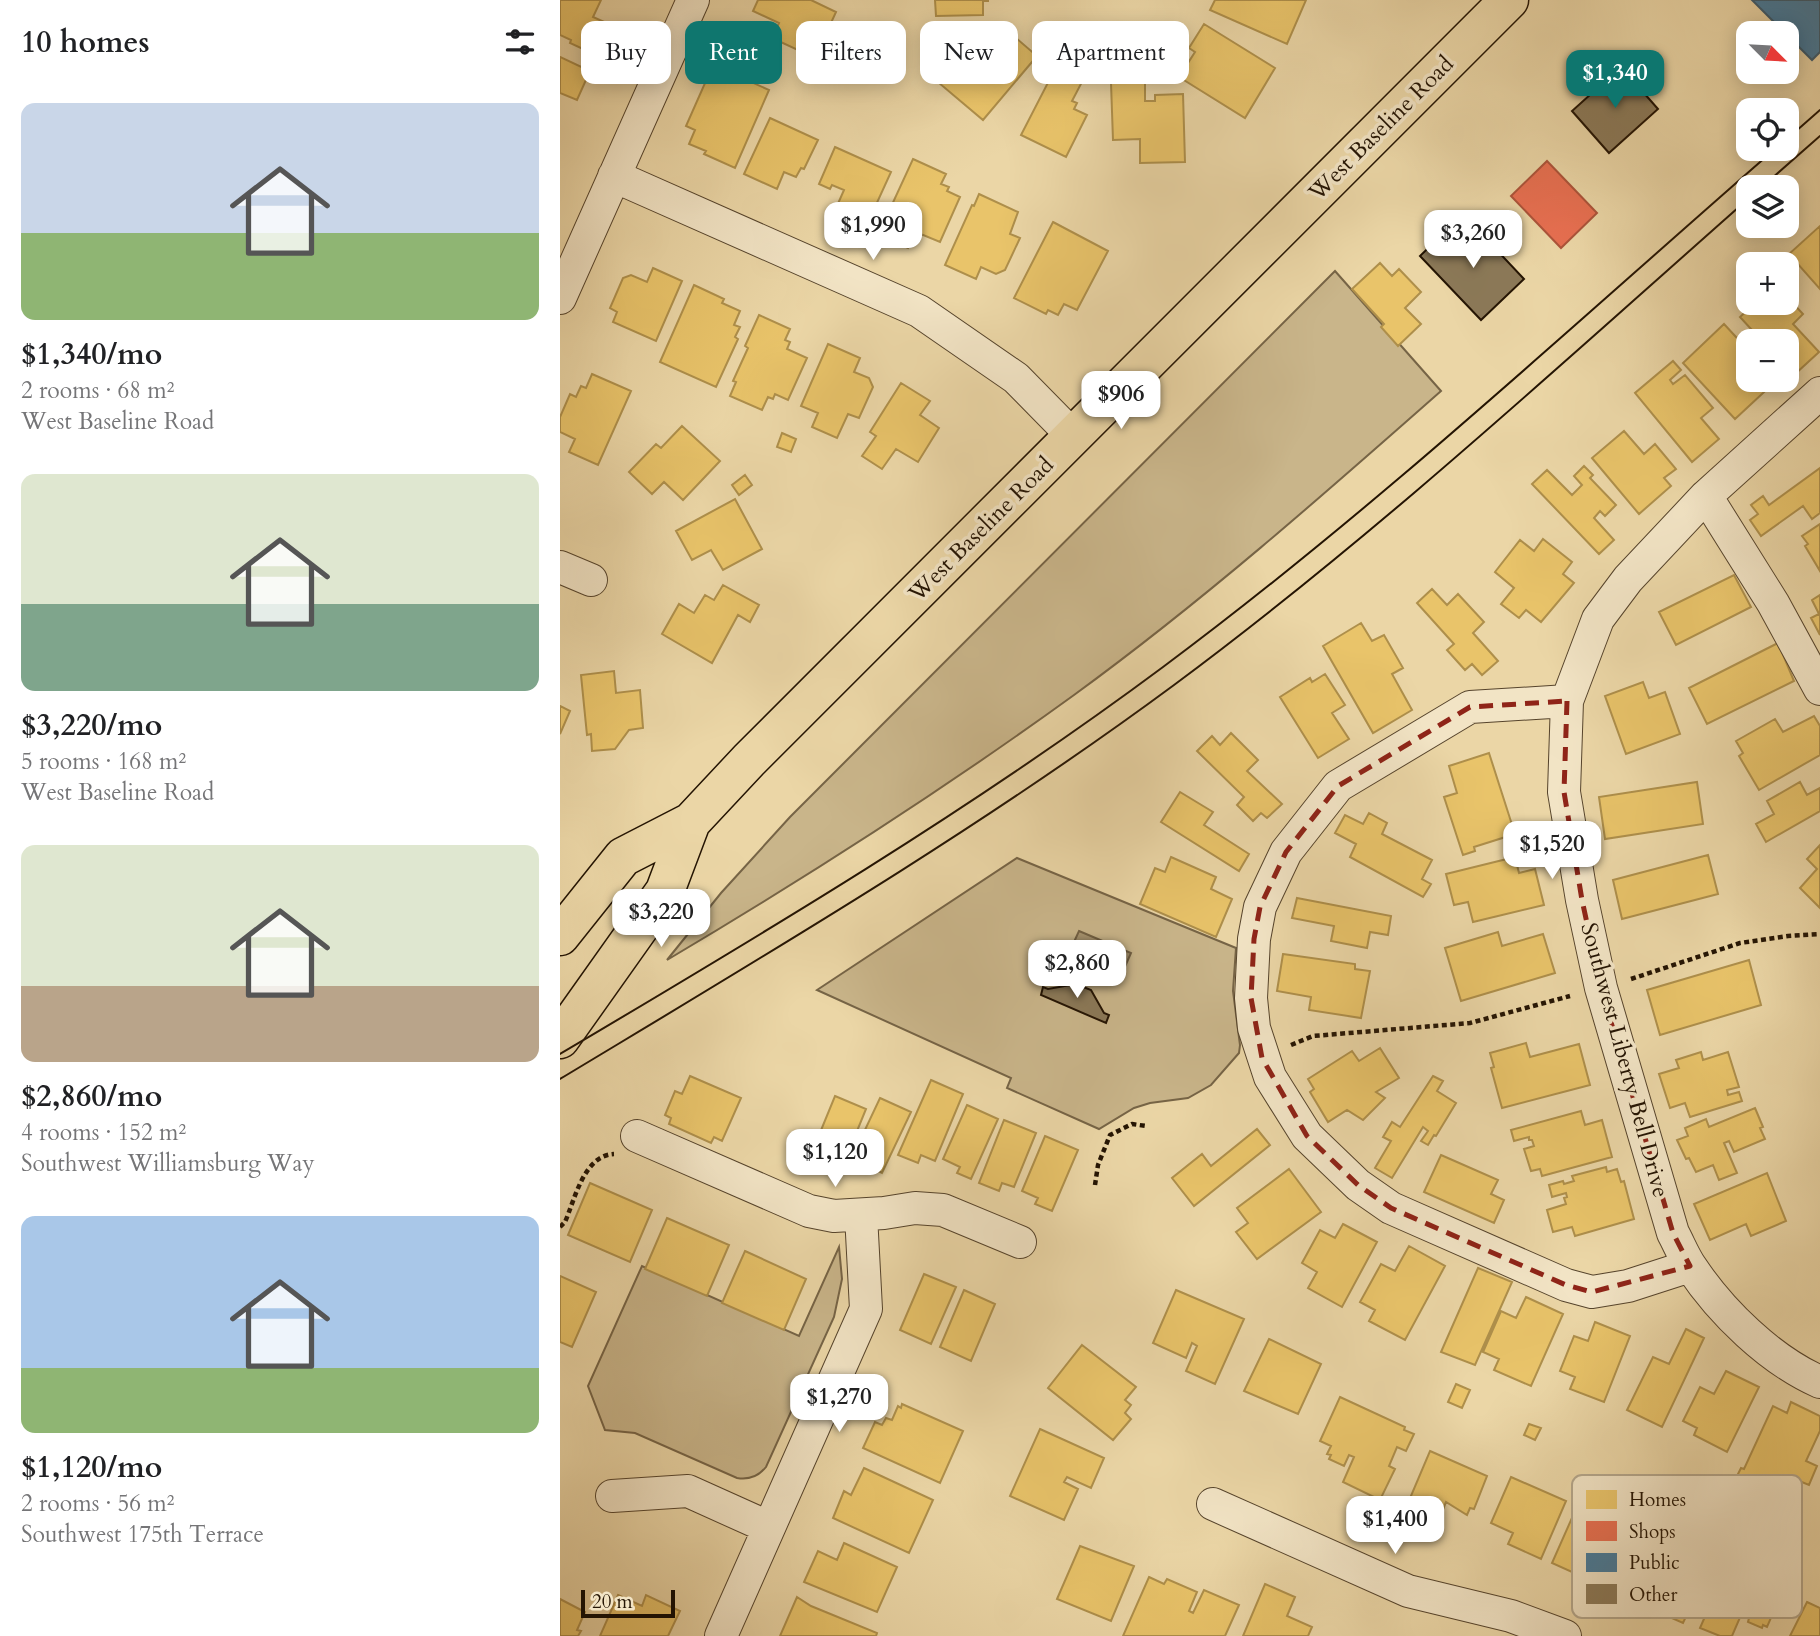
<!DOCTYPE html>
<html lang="en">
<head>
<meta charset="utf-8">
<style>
	:root { --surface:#fff; --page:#f2f2f2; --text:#202124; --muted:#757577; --accent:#0f766e }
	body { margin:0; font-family:Cardo,serif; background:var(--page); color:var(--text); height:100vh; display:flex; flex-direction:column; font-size:26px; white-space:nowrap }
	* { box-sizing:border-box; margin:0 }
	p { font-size:23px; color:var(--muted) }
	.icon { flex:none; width:38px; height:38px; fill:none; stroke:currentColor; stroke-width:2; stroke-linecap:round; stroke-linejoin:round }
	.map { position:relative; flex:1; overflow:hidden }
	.sheet { display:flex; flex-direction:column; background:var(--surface); width:560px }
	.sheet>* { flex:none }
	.hud { position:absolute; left:21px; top:21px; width:665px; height:63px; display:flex; gap:14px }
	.needle { width:46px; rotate:114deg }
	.buttons { position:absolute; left:1176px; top:21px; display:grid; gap:14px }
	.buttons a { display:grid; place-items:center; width:63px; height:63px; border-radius:14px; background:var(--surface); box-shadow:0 4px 18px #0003; font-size:35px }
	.scale { position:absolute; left:21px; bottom:18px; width:94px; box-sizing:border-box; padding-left:7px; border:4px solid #241403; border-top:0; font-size:19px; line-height:24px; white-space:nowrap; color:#241403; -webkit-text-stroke:5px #f2e4c5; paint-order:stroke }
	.price { position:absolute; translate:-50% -60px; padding:0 16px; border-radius:14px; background:#fff; color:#222; font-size:23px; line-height:46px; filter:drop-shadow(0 2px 4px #0008) }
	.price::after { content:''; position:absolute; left:50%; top:42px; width:21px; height:16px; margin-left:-10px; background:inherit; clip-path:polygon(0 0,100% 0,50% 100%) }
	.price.selected { background:var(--accent); color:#fff }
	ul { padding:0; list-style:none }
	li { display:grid; align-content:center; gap:14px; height:371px; padding:0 21px }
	li span { display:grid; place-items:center; height:217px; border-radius:14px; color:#555 }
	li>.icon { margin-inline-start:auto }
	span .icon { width:126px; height:126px; fill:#fffc; stroke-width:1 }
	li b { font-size:30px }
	h2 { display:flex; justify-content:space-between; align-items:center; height:84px; padding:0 21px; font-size:30px }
	.tag { padding:0 24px; border-radius:14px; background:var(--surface); box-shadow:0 4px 18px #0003; font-size:24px; line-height:63px }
	.tag.selected { background:var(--accent); color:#fff }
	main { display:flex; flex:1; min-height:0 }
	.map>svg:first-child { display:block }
	.green { fill:#c9b58a; stroke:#766446; stroke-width:2 }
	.water { fill:#a7946f; stroke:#736144; stroke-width:2 }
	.homes { fill:#e9c46a; stroke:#ae8f4b; stroke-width:2 }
	.shops { fill:#e76f51; stroke:#ac543a; stroke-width:2 }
	.public { fill:#457b9d; stroke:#3b5c6f; stroke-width:2 }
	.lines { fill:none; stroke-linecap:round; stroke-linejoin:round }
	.shore { stroke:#665439; stroke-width:2 }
	.building { fill:#8b7958; stroke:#241403; stroke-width:2 }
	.minor-casing { stroke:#56442c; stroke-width:34 }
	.major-casing { stroke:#241403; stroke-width:41 }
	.path { stroke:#241403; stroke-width:4.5; stroke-dasharray:5 3.5; stroke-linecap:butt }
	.minor { stroke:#f2e4c5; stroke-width:32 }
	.major { stroke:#ebd6a6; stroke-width:38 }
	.tram { stroke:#241403; stroke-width:2 }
	.marked { fill:none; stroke:#8f2418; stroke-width:5; stroke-dasharray:14 9; stroke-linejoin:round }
	.labels { text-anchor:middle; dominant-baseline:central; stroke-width:7; stroke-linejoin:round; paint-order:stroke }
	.street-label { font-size:23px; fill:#241403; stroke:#f2e4c5 }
	.key { fill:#f2e4c5; stroke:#b4a68b; stroke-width:2 }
	.key-label { font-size:19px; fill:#241403 }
</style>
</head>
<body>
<main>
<section class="sheet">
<h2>10 homes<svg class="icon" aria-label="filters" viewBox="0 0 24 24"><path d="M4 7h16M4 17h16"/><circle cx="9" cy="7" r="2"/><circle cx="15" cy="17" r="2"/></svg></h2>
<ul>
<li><span style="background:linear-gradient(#c9d6e8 60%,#8fb573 0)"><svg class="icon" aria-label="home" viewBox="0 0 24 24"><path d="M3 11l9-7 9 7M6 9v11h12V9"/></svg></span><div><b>$1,340/mo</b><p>2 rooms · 68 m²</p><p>West Baseline Road</p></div></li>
<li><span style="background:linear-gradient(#dfe7d0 60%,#7fa58c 0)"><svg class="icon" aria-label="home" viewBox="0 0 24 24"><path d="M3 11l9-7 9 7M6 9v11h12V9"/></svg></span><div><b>$3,220/mo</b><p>5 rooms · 168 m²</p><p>West Baseline Road</p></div></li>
<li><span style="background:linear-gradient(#dfe7d0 65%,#b9a48a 0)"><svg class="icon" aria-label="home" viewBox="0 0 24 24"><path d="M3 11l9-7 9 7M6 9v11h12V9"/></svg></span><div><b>$2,860/mo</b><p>4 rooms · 152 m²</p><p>Southwest Williamsburg Way</p></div></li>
<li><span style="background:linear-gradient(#a9c7e8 70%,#8fb573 0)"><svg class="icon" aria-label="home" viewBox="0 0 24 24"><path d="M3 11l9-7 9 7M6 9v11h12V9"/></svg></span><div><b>$1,120/mo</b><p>2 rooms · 56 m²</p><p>Southwest 175th Terrace</p></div></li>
</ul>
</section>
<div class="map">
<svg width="1260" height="1636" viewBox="0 0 1260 1636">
	<rect width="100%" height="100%" fill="#ebd6a6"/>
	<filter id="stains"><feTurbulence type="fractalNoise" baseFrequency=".00286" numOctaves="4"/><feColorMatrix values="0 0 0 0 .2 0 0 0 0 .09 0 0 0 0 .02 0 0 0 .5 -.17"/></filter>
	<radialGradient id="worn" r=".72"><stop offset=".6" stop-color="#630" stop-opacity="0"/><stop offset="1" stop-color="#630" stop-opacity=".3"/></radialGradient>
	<path class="green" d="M775,271L881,391C762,496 643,601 514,695C383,790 247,877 107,960L161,893L230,817Z
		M457,858L676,948L673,991L680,1045L679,1053L651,1085L628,1098L590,1103L574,1108L539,1129L447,1088L451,1078L257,990Z
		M279,1247L282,1279L274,1317L206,1467C198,1477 189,1480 177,1478L75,1433L45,1430L28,1386L82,1266L239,1336Z"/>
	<path class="water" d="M519,931L571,953L560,978L508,955Z"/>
	<path class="homes" d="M0,0H41L33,17L51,25L38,56L10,43L11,40L0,35Z
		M198,0H251L276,12L255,58L212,38L219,23L193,11Z
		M375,0H428V1H423V15L376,16Z
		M655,0H746L727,44L650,10Z
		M644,24L715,68L685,118L619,77L635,52L629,48Z
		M422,32L439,47L444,40L450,45L456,38L477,56L423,120L379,83Z
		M0,57L30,71L17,100L0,93Z
		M153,65L209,90L175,168L144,154L146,151L129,144L135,130L126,126Z
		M496,67L523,80L512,101L517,103L514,109L527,115L506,157L461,135Z
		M585,82V101H595V95L623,94L625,162L580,163V139L553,140L551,83Z
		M210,118L258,140L244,169L241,168L236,177L224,172L217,189L184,174Z
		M275,147L331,172L305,229L273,215L284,190L272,185L270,189L259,184Z
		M353,159L386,174L381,184L389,187L387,191L400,197L380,242L356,232L348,248L318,235Z
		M419,194L458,212L450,234L460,238L445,270L436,274L421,267L416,279L385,265L412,205L414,206Z
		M493,222L548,251L517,310L504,304L498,315L488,310L486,314L454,298Z
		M1260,226V289L1229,254Z
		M820,263L832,276L839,269L861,292L845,308L861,324L838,346L821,327L824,324L792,289Z
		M93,268L122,281L96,341L53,322L57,312L50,308L63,278L71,275L87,282Z
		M134,285L164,299L162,303L180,311L174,325L180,327L175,337L178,339L156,387L100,362Z
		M1227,297L1243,314L1233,324L1259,352L1234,375L1227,367V341H1202L1180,317L1195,303H1227Z
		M199,315L230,329L225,340L230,342L227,349L247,358L228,400L215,394L213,399L208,397L202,410L170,396L176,382L173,381L188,348L185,346Z
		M1164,324L1188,350V380H1217L1175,419L1123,363Z
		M268,344L300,358L294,372L309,378L313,387L299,418L288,414L277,438L252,427L258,413L241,406Z
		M1113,361L1121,370L1110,380L1113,384L1125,375L1153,408L1141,418L1159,439L1132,462L1075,393Z
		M32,374L71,391L38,465L9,452L15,439L0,432V417L10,394L16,397L21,386L26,388Z
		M341,383L370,401L360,415L379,428L358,462L336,449L322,469L302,456L316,436L310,432Z
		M122,426L160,461L123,500L104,482L92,494L69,472L96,444L101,448Z
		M1064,431L1084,454L1095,444L1116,469L1104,478L1111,486L1079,514L1032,458Z
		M222,433L236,439L231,452L217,447Z
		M1024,466L1033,475L1030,478L1056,505L1045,516L1040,511L1034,518L1054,540L1039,554L972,484L987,470L1012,495L1022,485L1014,476Z
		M1260,468V513L1252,519L1243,506L1201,536L1190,520L1198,514L1191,505L1203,496L1209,505Z
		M185,475L192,485L179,495L172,485Z
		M175,499L202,549L163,570L151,550L132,560L116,531Z
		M1260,524V571L1245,546L1248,544L1242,536Z
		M983,539L1012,562L1003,574L1014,583L981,622L966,610L959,618L941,604L954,588L935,572L960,540L974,551Z
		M1174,575L1191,607L1116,645L1099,612Z
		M163,585L199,605L190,622L178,615L152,663L102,634L119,604L134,613L145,595L154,600Z
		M872,589L887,605L898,594L924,622L913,633L938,661L922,675L912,664L905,670L887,650L894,644L857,603Z
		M1260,595V635L1251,618L1259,614L1252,600Z
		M801,623L812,641L824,635L843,668L832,674L852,710L813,733L763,646Z
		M1218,643L1234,681L1147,724L1129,688Z
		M54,671L56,693L80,690L83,728L69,730L55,749L32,751L31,734L27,735L21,675Z
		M765,674L785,705L772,713L789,739L758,758L720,697L750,678L752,682Z
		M1083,682L1089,698L1105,692L1120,734L1066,754L1045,696Z
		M0,706L10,711L0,734Z
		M1254,716L1260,726V755L1199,790L1179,756L1183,753L1176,741L1215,719L1223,732Z
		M671,733L698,760L687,771L722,804L707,818L701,813L693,821L677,805L684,797L637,751L652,736L660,745Z
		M929,753L955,834L914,847L915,851L903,855L884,797L897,793L889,766Z
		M1137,782L1143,824L1045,839L1039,797Z
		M1240,782L1247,795L1260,788V811L1206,842L1196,824L1214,814L1207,801Z
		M620,792L653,812L644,825L689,854L679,871L601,822Z
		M809,813L827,823L822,834L872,860L862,879L871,884L863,897L790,857L796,844L775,833L785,815L803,824Z
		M1260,845V908L1240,888L1257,869L1247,859Z
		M1148,855L1158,894L1062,919L1053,880Z
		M611,857L656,877L651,889L672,899L656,937L580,904L595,868L605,872Z
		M955,857L959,873L975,869L984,905L913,922L908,902L894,905L886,874Z
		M737,898L831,916L828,935L810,932L807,948L771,941L774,926L732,918Z
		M938,932L942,946L983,934L995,973L901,1001L885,948Z
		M723,954L795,964V969L810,971L801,1018L749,1010L751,997L717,991Z
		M1189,960L1201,1005L1100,1035L1087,990Z
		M966,1043L970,1057L1019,1044L1030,1085L942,1108L931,1068L934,1067L930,1053Z
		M820,1048L839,1078L816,1092L825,1098L803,1120L787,1110L768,1122L750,1092L754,1089L748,1079L792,1051L799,1061Z
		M1141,1052L1143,1060L1168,1052L1179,1087L1167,1090L1168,1095L1179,1092L1182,1101L1130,1117L1125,1103L1110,1108L1099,1074L1119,1068L1116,1060Z
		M130,1076L181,1098L162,1141L154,1137L151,1143L109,1124L111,1118L105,1115L115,1091L122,1094Z
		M873,1076L883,1081L877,1091L896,1103L876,1136L874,1135L868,1145L861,1141L868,1131L863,1127L832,1178L815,1168L831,1141L823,1137L832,1122L840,1127Z
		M371,1080L403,1094L375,1161L361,1155L358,1163L338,1155Z
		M275,1096L306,1109L282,1168L267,1163L265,1168L248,1162Z
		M320,1098L351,1112L322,1173L308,1166L311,1159L295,1151Z
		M407,1105L438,1119L411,1179L397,1173L400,1167L383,1159Z
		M1195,1108L1203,1127L1200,1128L1205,1139L1174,1152L1169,1141L1164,1143L1177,1173L1159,1180L1153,1165L1136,1172L1129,1158L1126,1159L1117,1140L1128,1136L1125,1128L1146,1119L1149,1127Z
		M1021,1111L1025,1125L1042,1120L1052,1157L982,1176L980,1169L971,1171L964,1149L974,1146L972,1140H969V1137L954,1141L951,1130Z
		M444,1120L476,1133L454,1187L442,1183L439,1191L419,1183Z
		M697,1129L710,1145L634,1206L612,1178L642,1154L651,1166Z
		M485,1136L518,1150L492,1211L475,1204L478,1198L462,1191Z
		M881,1155L938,1180L931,1194L944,1200L934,1223L864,1192Z
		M1046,1167L1047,1172L1057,1169L1061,1182L1064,1181L1074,1219L1015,1236L1012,1227L993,1232L987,1210L1006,1204L1004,1198L1007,1197L1006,1193L992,1197L989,1185L1003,1181L1004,1184L1014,1181L1012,1176Z
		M729,1169L761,1212L697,1259L676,1232L688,1223L677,1208Z
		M1207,1173L1226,1221L1191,1236L1186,1224L1150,1240L1134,1204Z
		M30,1183L92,1210L70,1262L8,1235Z
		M107,1218L169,1245L147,1296L85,1269Z
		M783,1224L817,1242L782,1307L748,1288L757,1272L742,1263L760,1230L775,1238Z
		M849,1246L885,1266L845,1340L809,1321L815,1310L800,1302L821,1264L835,1271Z
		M185,1251L246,1279L224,1330L162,1303Z
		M918,1268L952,1282L915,1365L881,1352Z
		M364,1274L396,1287L371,1344L340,1330Z
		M0,1276L36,1292L12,1347L0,1342Z
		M404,1290L435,1304L411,1361L380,1347Z
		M616,1290L684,1319L655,1384L626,1371L637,1346L632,1343L626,1358L593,1343Z
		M966,1297L1003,1314L971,1386L934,1370L939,1359L923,1352L941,1311L956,1318Z
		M1035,1322L1070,1336L1044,1402L1010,1389L1015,1377L1000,1371L1014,1336L1028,1341Z
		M1126,1329L1144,1338L1102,1427L1067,1410L1093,1357L1109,1364Z
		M709,1339L761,1364L738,1414L684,1391Z
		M522,1345L576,1387L565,1400L571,1405L565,1413L571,1419L553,1440L488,1388Z
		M1166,1371L1199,1387L1167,1452L1134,1435L1137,1428L1123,1421L1140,1387L1154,1394Z
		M896,1384L910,1390L902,1408L888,1402Z
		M780,1397L845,1427L844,1430L854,1434L846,1451L837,1447L829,1466L835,1469L820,1500L783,1482L794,1457L789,1455L784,1466L769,1459L771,1455L767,1454L771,1446L760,1441Z
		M1231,1402L1260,1416V1431L1246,1461L1257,1466L1249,1485L1237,1480L1228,1501L1175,1480L1181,1468L1184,1469L1213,1406L1227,1413Z
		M342,1404L403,1431L380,1483L303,1448L315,1422L322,1425L326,1418L332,1420L338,1406L341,1408Z
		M969,1424L981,1428L975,1440L964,1435Z
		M480,1429L544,1458L531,1488L507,1477L504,1482L518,1489L504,1520L450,1496Z
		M870,1451L927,1476L914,1509L910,1508L907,1515L886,1502L877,1524L845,1510Z
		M304,1468L373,1500L349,1553L273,1518L284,1491L291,1495Z
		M951,1477L1006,1501L981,1559L948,1544L953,1533L931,1523Z
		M1027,1484L1058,1499L1052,1511L1084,1526L1061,1576L1036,1564L1040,1556L1034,1554L1023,1577L992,1563Z
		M284,1543L337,1567L317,1612L244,1582L258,1551L277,1560Z
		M1097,1543L1108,1548L1111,1543L1148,1560L1143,1570L1147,1572L1123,1623L1098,1612L1106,1593L1101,1591L1106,1579L1085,1569Z
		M520,1546L574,1566L551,1621L497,1599Z
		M1167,1566L1223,1590L1207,1627L1203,1625L1202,1628L1188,1622L1189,1618L1181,1615L1172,1636H1160L1140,1628Z
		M589,1577L604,1584L607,1579L637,1592L629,1611L633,1613L644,1590L679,1605L665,1636H563Z
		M705,1584L735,1597L727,1616L752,1627L748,1636H683Z
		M58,1595L82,1606L86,1595L120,1611L108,1636H40Z
		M237,1597L251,1606L317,1633L316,1636H220Z
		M0,1599L25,1612L17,1630L21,1631L18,1636H0Z
		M1247,1602L1260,1608V1636H1230Z"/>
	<path class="shops" d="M987,161L1037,213L1001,248L951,196Z"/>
	<path class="public" d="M1192,0H1260V52L1252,60Z"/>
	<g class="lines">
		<path class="shore" d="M525,941L559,956L561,959L558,966L554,967L520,953L519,950L521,943Z"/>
	</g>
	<path class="building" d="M1061,67L1098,109L1049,153L1012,111Z
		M890,227L912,249L916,245L907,235L915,227L964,279L921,320L860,256Z
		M516,984L531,990L544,1013L549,1015L546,1023L481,995L483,987L488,989Z"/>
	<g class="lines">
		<defs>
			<path id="minor" d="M54,176L359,311L456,378L514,437
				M0,298L133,0
				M1260,393L1146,496L1068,579L1038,619L1007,701L1004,792L1022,900L1041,988L1113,1233C1119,1244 1124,1257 1131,1267C1161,1312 1210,1360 1260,1382
				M1146,496L1213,603L1260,689
				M0,567L31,580
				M1007,701L910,707L778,786L726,852L700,907L694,939L691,998L694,1028L710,1077L747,1136L798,1185L831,1208L1006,1285L1032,1292L1068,1286L1130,1266
				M77,1136L249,1211L274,1216L324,1213L355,1208L383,1210L460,1242
				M52,1496L128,1491L208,1527
				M653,1504L848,1591L951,1616L1005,1636
				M161,1636L306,1309L301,1215"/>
			<path id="major" d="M0,936L63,857L131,822L189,760L949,0
				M0,1039L105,891L131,822"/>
		</defs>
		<use href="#minor" class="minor-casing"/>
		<use href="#major" class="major-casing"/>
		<path class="path" d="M1071,979L1180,943L1228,936L1260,934
			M731,1045L753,1036L910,1023L1010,996
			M535,1185L538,1165L550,1135L572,1124L586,1126
			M0,1227L5,1222C15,1199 24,1155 54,1154"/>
		<use href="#minor" class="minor"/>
		<use href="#major" class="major"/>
		<path class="tram" d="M1227,139L1260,110
			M1202,187L1260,136
			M0,1054C206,932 411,810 603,667C818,507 1014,324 1215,149
			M0,1079C209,953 418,830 614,685C815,536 1000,365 1188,199"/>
	</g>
	<path class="marked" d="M1007,701L1004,792L1022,900L1041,988L1113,1233L1130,1266L1032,1292L1006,1285L831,1208L798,1185L747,1136L702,1058L691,998L694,939L700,907L726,852L778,786L910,707Z"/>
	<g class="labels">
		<g class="street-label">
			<text transform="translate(821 128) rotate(-45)">West Baseline Road</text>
			<text transform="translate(421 529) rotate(-45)">West Baseline Road</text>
			<text transform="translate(1065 1060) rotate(75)">Southwest Liberty Bell Drive</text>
		</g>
	</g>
	<rect x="1012" y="1475" width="230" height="143" rx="10" class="key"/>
	<rect x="1026" y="1490" width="31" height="19" fill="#e9c46a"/>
	<rect x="1026" y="1521" width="31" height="20" fill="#e76f51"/>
	<rect x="1026" y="1553" width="31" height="19" fill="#457b9d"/>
	<rect x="1026" y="1584" width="31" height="20" fill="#8b7958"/>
	<g class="key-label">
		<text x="1069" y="1506">Homes</text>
		<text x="1069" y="1538">Shops</text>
		<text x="1069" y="1569">Public</text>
		<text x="1069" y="1601">Other</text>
	</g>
	<rect width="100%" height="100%" filter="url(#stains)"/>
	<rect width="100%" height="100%" fill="url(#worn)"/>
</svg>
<div class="buttons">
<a><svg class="needle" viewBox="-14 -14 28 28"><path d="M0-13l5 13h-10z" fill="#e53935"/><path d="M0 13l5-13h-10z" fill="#757577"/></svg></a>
<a><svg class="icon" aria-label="locate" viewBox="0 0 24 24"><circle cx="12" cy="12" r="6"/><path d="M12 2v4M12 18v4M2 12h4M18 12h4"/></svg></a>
<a><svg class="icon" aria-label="layers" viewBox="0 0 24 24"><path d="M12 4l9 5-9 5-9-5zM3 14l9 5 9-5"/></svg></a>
<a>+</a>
<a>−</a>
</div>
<div class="scale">20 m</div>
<b class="price selected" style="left:1055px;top:110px">$1,340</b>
<b class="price" style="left:313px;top:262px">$1,990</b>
<b class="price" style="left:913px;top:270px">$3,260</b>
<b class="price" style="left:561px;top:431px">$906</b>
<b class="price" style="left:992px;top:881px">$1,520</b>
<b class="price" style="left:101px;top:949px">$3,220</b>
<b class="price" style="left:517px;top:1000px">$2,860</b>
<b class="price" style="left:275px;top:1189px">$1,120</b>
<b class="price" style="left:279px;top:1434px">$1,270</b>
<b class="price" style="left:835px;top:1556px">$1,400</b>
<div class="hud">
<a class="tag">Buy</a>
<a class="tag selected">Rent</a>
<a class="tag">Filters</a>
<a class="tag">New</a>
<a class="tag">Apartment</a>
</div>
</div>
</main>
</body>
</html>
